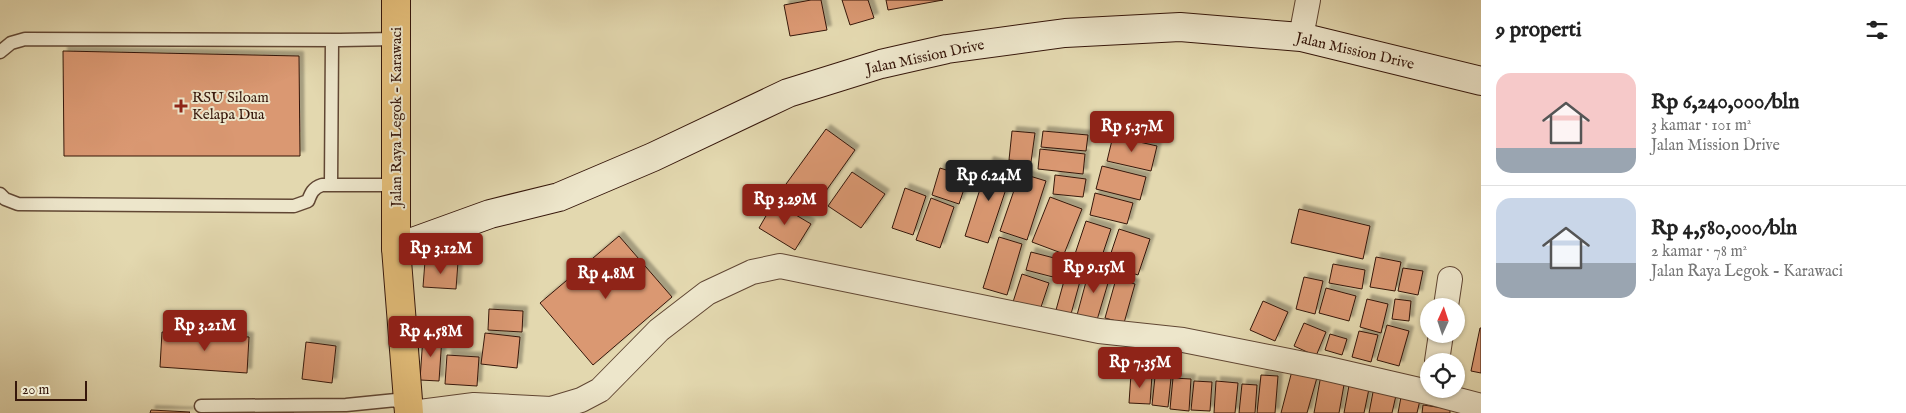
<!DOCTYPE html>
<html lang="id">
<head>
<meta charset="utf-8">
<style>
	:root { --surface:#fff; --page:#f6f6f6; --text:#222; --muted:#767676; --line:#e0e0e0; --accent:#8f2418 }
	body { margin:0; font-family:"IM FELL English",serif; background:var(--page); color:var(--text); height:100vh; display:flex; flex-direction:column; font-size:19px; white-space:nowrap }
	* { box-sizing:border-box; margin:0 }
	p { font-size:16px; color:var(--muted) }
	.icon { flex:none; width:28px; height:28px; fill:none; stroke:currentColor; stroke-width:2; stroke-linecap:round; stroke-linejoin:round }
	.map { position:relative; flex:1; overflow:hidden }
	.drawer { display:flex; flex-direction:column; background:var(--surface); width:425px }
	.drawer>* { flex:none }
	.needle { width:32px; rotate:3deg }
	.fabs { position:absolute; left:1420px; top:298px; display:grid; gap:10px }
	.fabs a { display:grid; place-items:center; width:45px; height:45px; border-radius:50%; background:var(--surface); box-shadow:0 1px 4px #0004; font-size:25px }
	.scale { position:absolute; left:15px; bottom:12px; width:72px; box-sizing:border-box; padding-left:5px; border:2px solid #36170b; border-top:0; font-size:14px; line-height:18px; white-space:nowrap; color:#36170b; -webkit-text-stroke:4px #ede6cb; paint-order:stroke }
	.price { position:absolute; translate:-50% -42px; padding:0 11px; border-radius:5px; background:var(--accent); color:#fff; font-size:16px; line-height:32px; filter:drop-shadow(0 1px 2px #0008) }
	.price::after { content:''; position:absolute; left:50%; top:30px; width:15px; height:11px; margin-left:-8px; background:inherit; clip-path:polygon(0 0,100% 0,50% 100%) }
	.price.active { background:#222; color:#fff }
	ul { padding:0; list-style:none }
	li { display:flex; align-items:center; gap:15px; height:125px; padding:0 15px }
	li+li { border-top:1px solid var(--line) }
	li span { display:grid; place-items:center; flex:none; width:140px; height:100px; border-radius:15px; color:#555 }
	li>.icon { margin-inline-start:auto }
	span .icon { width:60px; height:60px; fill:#fffc; stroke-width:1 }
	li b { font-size:21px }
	h2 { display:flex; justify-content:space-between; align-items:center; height:60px; padding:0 15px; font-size:21px }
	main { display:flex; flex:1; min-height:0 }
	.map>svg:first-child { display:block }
	.building { fill:#da9872; stroke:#36170b; filter:url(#shadow) }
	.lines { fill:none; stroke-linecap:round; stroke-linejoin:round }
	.lane-casing { stroke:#614734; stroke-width:15 }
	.street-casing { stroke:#614734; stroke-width:26 }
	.secondary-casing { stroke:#36170b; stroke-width:30 }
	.primary-casing { stroke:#36170b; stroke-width:30 }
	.lane { stroke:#ede6cb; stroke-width:12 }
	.street { stroke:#ede6cb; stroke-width:24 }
	.secondary { stroke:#ede6cb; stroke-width:28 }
	.primary { stroke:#e2bc78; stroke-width:28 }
	.poi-dot { fill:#8f2418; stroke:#ede6cb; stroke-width:2 }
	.labels { text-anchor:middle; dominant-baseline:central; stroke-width:4; stroke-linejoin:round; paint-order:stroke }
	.street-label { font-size:15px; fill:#36170b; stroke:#ede6cb }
	.poi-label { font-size:15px; fill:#36170b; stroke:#ede6cb; text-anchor:start }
</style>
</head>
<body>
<main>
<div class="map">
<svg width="1481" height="413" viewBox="0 0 1481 413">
	<defs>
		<filter id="shadow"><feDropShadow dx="4.5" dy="-4.5" stdDeviation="1" flood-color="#0004"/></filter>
	</defs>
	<rect width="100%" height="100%" fill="#e3d8af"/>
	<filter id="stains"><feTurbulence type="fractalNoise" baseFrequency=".004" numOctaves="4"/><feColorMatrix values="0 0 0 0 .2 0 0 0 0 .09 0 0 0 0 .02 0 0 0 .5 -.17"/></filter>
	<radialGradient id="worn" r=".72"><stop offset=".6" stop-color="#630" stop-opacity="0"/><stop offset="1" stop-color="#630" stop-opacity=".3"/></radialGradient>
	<path class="building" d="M811,0H821L827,30L790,36L784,5Z
		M842,0H868L874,18L850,25Z
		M886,0H943L888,10Z
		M63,51L299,56L300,156H64Z
		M826,129L855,150L811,212L781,191Z
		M1012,131L1035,133L1031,162L1009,160Z
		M1043,131L1088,135L1086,151L1041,147Z
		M1113,136L1157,146L1151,171L1107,161Z
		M1040,149L1085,154L1083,174L1038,169Z
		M989,161L1013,168L988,243L965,236Z
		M1102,166L1146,177L1140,200L1096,189Z
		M940,168L968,177L959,204L932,195Z
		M852,172L885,194L861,228L828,206Z
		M1020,173L1046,181L1027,240L1000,231Z
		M1055,175L1086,179L1083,197L1053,194Z
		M905,188L926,196L913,235L892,228Z
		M1095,193L1133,203L1127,224L1090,215Z
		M1050,197L1082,209L1064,254L1032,242Z
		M931,198L954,207L940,248L916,240Z
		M774,202L811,224L795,250L759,228Z
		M1299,209L1370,226L1363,259L1291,243Z
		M1086,221L1111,229L1100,262L1075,254Z
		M1119,229L1150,239L1138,275L1107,265Z
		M619,236L672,297L593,365L540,303Z
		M999,237L1022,244L1007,295L983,288Z
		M1031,252L1058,259L1053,277L1026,270Z
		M1376,257L1401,262L1395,291L1370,287Z
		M1070,259L1085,263L1071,314L1056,310Z
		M425,261L458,262L456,289L423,287Z
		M1333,264L1365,270L1362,289L1329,283Z
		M1090,267L1111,273L1097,320L1077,315Z
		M1403,268L1423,271L1418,295L1398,291Z
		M1022,274L1049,283L1040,310L1013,302Z
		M1304,277L1323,281L1315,314L1296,309Z
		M1116,279L1135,284L1124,323L1105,318Z
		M1326,288L1356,296L1349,321L1319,313Z
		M1367,299L1388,304L1381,333L1360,327Z
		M1395,299L1411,301L1409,321L1392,319Z
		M1263,301L1288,312L1275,341L1250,330Z
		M489,309L523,311L522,332L488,330Z
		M1304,323L1326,332L1316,356L1294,346Z
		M1387,325L1409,331L1399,366L1377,360Z
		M1480,328H1481V373L1471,371Z
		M1359,331L1378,335L1371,362L1352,357Z
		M162,332L249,337L247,373L160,367Z
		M485,333L520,337L517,368L481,364Z
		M1330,334L1347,339L1342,355L1325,350Z
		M423,336L442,337L439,381L420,380Z
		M306,342L336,346L332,383L302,379Z
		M447,355L479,357L477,386L445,384Z
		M1293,367L1318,374L1307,413H1281Z
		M1131,374L1152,375L1150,404L1129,403Z
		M1261,375L1278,376L1275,413H1257Z
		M1321,375L1345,379L1339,413H1314Z
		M1155,377L1171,378L1168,407L1152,405Z
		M1173,378L1191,379L1189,411L1170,409Z
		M1350,380L1370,384L1364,413H1344Z
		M1194,381L1212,382L1210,411L1191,410Z
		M1216,381L1238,383L1235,413H1214Z
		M1242,384L1257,385L1255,413H1239Z
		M1374,387L1397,391L1392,413H1369Z
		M1401,397L1420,400L1417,413H1398Z
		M1423,405L1450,409V413H1422Z
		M151,410L190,412L189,413H150Z
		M225,412L294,413H225Z"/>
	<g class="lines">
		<defs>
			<path id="lane" d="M0,52L11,43L25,39L340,40L395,39
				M331,185L332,40
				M0,194L5,199L18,204L294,206L308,201C311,193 313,188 322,185H395
				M201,406L346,405L396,400L407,411"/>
			<path id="street" d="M1301,37L1308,0
				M1446,306L1450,279
				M1437,361L1441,334
				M412,413L474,405L551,409L581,400L600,390L659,330L707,293L752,272L780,266L1099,331L1183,340L1324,368L1432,393L1481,406"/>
			<path id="secondary" d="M396,248L490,214L559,197L653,157L788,93L881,64L947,49L1065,33L1180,27L1301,37L1481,81"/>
			<path id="primary" d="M396,0V248L409,413"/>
		</defs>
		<use href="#lane" class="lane-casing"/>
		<use href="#street" class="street-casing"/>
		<use href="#secondary" class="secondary-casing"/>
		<use href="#primary" class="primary-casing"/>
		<use href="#lane" class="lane"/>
		<use href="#street" class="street"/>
		<use href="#secondary" class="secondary"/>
		<use href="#primary" class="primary"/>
	</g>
	<path class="poi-dot" d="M178.5 98.5h5v5h5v5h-5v5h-5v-5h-5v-5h5z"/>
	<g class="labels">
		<g class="street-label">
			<text transform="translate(1355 51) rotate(13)">Jalan Mission Drive</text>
			<text transform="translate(925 57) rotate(-12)">Jalan Mission Drive</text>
			<text transform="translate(396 117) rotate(-90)">Jalan Raya Legok - Karawaci</text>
		</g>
		<g class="poi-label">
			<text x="192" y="97">RSU Siloam<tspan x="192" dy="17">Kelapa Dua</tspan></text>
		</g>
	</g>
	<rect width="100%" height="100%" filter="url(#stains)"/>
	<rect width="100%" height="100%" fill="url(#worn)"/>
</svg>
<div class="fabs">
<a><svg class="needle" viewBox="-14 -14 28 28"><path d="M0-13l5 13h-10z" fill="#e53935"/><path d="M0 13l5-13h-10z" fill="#767676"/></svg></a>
<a><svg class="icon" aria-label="locate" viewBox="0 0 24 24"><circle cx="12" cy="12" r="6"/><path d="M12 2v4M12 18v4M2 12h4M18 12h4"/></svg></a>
</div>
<div class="scale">20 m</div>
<b class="price" style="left:1132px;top:153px">Rp 5.37M</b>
<b class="price active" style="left:989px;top:202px">Rp 6.24M</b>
<b class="price" style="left:785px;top:226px">Rp 3.29M</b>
<b class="price" style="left:441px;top:275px">Rp 3.12M</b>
<b class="price" style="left:1094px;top:294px">Rp 9.15M</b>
<b class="price" style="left:606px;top:300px">Rp 4.8M</b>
<b class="price" style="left:205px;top:352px">Rp 3.21M</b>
<b class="price" style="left:431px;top:358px">Rp 4.58M</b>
<b class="price" style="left:1140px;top:389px">Rp 7.35M</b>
</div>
<section class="drawer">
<h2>9 properti<svg class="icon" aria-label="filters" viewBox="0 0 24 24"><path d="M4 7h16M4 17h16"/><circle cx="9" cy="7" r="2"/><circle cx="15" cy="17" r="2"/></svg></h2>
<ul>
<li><span style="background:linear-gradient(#f6c9c9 75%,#9aa5b1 0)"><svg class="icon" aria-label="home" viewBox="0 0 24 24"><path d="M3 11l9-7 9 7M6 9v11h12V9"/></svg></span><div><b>Rp 6,240,000/bln</b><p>3 kamar · 101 m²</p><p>Jalan Mission Drive</p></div></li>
<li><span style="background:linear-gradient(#c9d6e8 65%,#9aa5b1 0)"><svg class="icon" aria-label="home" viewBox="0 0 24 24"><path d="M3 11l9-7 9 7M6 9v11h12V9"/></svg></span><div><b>Rp 4,580,000/bln</b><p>2 kamar · 78 m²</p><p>Jalan Raya Legok - Karawaci</p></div></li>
</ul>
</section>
</main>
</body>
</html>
